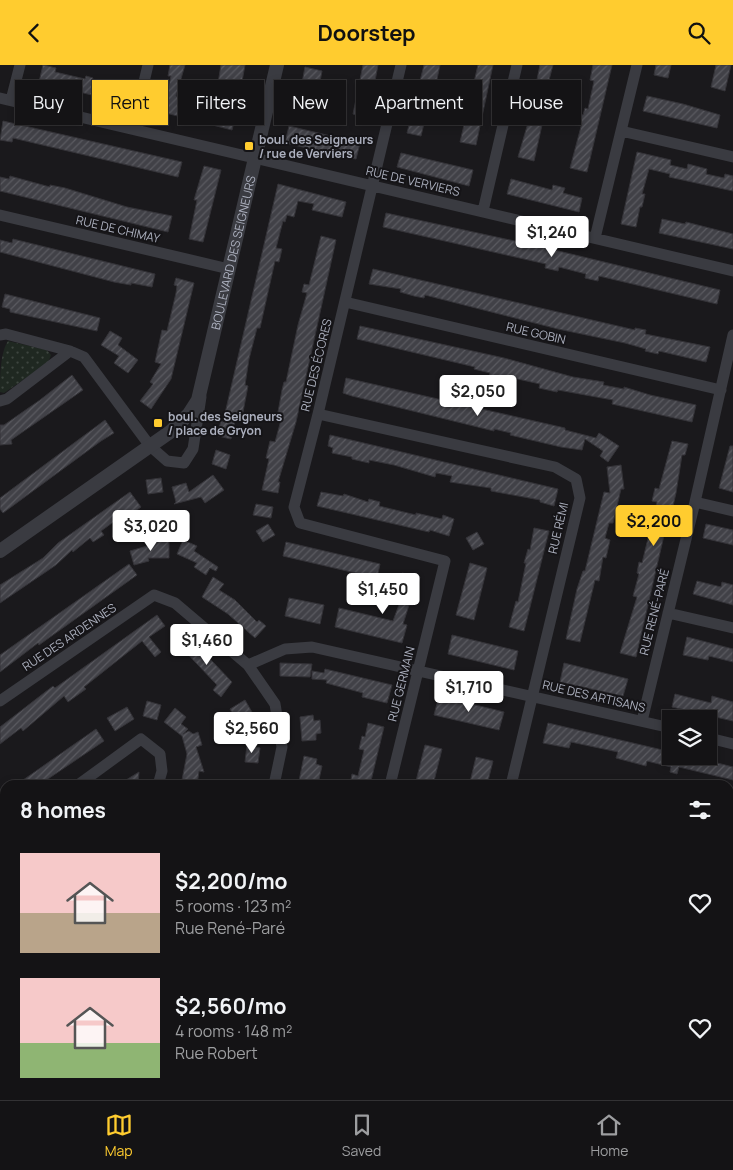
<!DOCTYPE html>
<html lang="en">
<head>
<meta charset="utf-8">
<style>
	:root { --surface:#141315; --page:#1d1c1e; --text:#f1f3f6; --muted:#9d9ea0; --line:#333234; --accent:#ffcc2f }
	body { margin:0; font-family:Manrope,sans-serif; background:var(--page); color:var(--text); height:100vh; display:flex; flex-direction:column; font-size:19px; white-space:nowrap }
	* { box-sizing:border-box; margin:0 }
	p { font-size:16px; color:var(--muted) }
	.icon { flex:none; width:28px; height:28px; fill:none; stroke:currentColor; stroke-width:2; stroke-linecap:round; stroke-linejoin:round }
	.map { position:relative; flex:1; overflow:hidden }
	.sheet { position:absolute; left:0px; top:715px; width:734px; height:320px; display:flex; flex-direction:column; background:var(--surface); border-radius:15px 15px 0 0; box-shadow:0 2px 8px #0003,0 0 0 1px var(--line) }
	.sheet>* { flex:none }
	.guide { position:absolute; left:15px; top:15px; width:704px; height:45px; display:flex; gap:10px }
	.tools { position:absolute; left:662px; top:645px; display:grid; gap:10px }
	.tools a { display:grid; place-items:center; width:55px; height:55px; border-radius:0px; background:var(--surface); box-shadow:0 2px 8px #0003,0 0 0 1px var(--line); font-size:25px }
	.price { position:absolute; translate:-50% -42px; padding:0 11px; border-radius:5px; background:#fff; color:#222; font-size:16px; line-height:32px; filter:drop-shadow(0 1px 2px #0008) }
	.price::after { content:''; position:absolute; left:50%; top:30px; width:15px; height:11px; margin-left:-8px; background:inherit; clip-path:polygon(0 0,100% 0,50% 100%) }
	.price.selected { background:var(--accent); color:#111 }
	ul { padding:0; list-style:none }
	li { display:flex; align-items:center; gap:15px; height:125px; padding:0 20px }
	li span { display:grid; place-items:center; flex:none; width:140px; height:100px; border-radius:0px; color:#555 }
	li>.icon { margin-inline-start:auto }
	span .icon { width:60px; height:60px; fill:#fffc; stroke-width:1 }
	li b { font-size:21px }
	h2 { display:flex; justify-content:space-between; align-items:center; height:60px; padding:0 20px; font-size:21px }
	.chip { padding:0 18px; border-radius:0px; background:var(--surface); box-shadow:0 2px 8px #0003,0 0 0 1px var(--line); font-size:18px; line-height:45px }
	.chip.selected { background:var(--accent); color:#111 }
	header { display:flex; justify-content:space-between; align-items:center; height:65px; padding:0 20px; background:var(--accent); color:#111; font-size:22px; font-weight:700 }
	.menu { display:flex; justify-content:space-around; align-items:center; height:70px; border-top:1px solid var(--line); background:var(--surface); font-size:14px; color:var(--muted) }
	.menu a { display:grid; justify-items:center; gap:2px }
	.menu .selected { color:var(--accent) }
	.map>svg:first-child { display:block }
	.grass { fill:url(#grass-dots) }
	.park { fill:url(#park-tufts) }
	.building { fill:url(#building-hatch); stroke:#343338 }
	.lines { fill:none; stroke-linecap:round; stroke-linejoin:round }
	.minor { stroke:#3a3b41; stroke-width:11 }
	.tertiary { stroke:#3a3b41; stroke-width:14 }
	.poi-dot { fill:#ffcc2f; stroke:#151417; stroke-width:2 }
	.labels { text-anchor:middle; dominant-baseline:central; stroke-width:4; stroke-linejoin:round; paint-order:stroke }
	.poi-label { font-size:12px; font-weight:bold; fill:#abafbd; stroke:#151417; text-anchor:start }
	.street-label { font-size:12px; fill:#abafbd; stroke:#151417 }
</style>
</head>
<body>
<header><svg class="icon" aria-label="back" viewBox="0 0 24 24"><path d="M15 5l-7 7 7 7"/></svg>Doorstep<svg class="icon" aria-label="search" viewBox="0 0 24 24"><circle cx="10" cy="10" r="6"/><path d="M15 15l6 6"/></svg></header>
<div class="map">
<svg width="733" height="1035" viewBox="0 0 733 1035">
	<defs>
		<pattern id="grass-dots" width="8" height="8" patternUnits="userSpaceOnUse" patternTransform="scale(1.25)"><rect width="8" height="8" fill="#1f2821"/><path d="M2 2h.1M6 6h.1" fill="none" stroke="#3d453f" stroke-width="1.8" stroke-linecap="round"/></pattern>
		<pattern id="park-tufts" width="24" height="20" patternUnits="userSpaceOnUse" patternTransform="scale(1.25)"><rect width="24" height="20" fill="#1f2821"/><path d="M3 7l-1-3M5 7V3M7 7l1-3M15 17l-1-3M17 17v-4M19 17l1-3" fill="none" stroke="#3d453f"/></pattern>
		<pattern id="building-hatch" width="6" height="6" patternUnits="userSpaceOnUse" patternTransform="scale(1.25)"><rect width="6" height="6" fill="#414147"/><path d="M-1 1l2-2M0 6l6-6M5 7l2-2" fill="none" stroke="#5a5a60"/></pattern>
	</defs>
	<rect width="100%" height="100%" fill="#1a191c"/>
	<path class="grass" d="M8,276L47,285L51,290L48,298L4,328L0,327C0,312 0,288 8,276Z"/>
	<path class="park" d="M332,1030H466L464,1035H331Z"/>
	<path class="building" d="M43,0L56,3L55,7L85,14L86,11L93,13L92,15L120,21L116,36L39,17Z
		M170,0H185L176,31L195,35L193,41L236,49L232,65L158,46L162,27L167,28L171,11H168Z
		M221,0H245L241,22L218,18Z
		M363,0H378L368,53L353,49Z
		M424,0H440L430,47L427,46L421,71L407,68Z
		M478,0H493L476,80L460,77Z
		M540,0H553L549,15H552L534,96L518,92L528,58Z
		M593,0H612L587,107L570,103L582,58L577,57L579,49L583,50L585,43L588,44L594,16L590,15Z
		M656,0H671L668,13L654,10Z
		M716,0H731L725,26L711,22Z
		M305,2L322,6L318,27L322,28L319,41L313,40V43L298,39Z
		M647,31L683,39L720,50L717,63L643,46Z
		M3,56L182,97L178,112L13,73L12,77L0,75Z
		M289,61L360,78L356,94L285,78Z
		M637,87L671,95L670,100L687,104L688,99L703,103L707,104L706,109L724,113L725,109L733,111V126L669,112L670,109L649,104L642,129H645L642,142H640L636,162L621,159Z
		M401,88L473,105L469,121L397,102Z
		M204,101L221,105L203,177L189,174L197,135H194Z
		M10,111L50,122V120L65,123L127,142L172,151L168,167L0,126V112L9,114Z
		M511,114L552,125L553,120L565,123L563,128L582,133L579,147L507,129Z
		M278,119L346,137L342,152L312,145L314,139L298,136L294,152L287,150L285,157L283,156L276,183L282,184L279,197L275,196L260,263H257L249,294L245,320L248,321L242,352L236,351L231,374L218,371V367L221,356L223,357Z
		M386,148L542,182L720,225L717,239L599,211L598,216L585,213L586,209L559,202L558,206L545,203L546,199L383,162Z
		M662,154L685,159L686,157L733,169V184L659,168Z
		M321,171L336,175L296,357L278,417H280L278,428L262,425L269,394L266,393L270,376L275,377L283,348L278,347L282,325L284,317H286L298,260L307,228L302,227L304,219L309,220Z
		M13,174L155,209L152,222L131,218V220L114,217L0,187V175L12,178Z
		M373,204L635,265V263L646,265L645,269L710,282L706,297L659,286L658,289L645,286L646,284L625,278L558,264L425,230L424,233L414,231L400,227L401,224L369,219Z
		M176,213L194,218L171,314L151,344L140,336L153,319L150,317L161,299L155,297L162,265L167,266L176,228L177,221L174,220Z
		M5,229L100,253L97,266L10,247V244L2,242Z
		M360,261L504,293L573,312L604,317L603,320L624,324V322L650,330L696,340L692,357L612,339L613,335L558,325L557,327L539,323L540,319L509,312L508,317L498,314L494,327L486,325L490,308L474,304L475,302L357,274Z
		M110,266L122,273L118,280L138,295L128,308L114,298L119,291L101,280Z
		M72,310L83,325L11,375L12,379L0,380V360H4L40,335Z
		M346,313L565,363V365L596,373L599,368L619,381L608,397L600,391L603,386L585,374L582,385L561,382L510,370L511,368L494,364V366L352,331L343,328Z
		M105,355L114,368L101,376L3,448L0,444V433Z
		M330,370L558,424L554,441L540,437V435L491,426V423L450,417L452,411L436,408L435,412L394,400L369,395V398L352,394V392L332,388L333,383L328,381Z
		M672,376L688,379L685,390H682L676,428L673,441L671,440L636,592L620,588L637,532L633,531L639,509L637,508L639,497L642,498L657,437L652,436L655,423L659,424Z
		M730,381H733V427L719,423Z
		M216,385L230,390L226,404L212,399Z
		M621,400L624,424H621L613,458H609L605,473L610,475L606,493L603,492L599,516L595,515L580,577L566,574L577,524L583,506H585L604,427L610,428L607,402Z
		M213,410L224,425L205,438L201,432L174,439L176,437L172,422L186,418L189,427Z
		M161,413L163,427L148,429L146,415Z
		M130,427L141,442L130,450L127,447L101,466L104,470L93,477L90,473L73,487L72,485L56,500L0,538V520L43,493L58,478Z
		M321,427L343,431L344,429L368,437L369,434L380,437L379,441L416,450V448L442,454L443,450L454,454L449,471L430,465L429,467L317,441Z
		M256,439L273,442L271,453L253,450Z
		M268,459L275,470L263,477L256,466Z
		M706,459L733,465V480L703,473Z
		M534,463L549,466L524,566L509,562L516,536L518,537L526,498H524L528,484L530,485Z
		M477,467L484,479L473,485L466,473Z
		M154,475H169V493H148L149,496L134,500L130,486L154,479Z
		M183,475L197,481L194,486L218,502L216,506L210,503L206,510L194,502L197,498L177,489Z
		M286,477L380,499L377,513L283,491Z
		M470,498L487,503L474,555L456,550Z
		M129,499L137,510L39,580L38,578L0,607V590Z
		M402,508L420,512L413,540H409L403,559L407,560L402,578L335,562L339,543L393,556L400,537L395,536Z
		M213,512L224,519L219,525L235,535L257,557L259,555L266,561L255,573L228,549L202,532Z
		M697,516L721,522L722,517L733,520V540L693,529Z
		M289,533L324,540L320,559L285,551Z
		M157,550L165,561L149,572L161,587L155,592L142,576L84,622L86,624L68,637L64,631L23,666L21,663L0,679V662L53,621L55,623Z
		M452,570L518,586L514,605L448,589Z
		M188,571L232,617L221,632L213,625L217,620L179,580Z
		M687,572L733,584V597L709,591L708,595L683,590Z
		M280,598L312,599L310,612L280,611Z
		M564,598L628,614L623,631L560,617Z
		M325,604L392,620L387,638L362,632L363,628L326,618L327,615L312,614V606L324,608Z
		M675,629L711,638L712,631L733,637V656L672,642Z
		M439,631L504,647L499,665L434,650Z
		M245,635L256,654L240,663L230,644Z
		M147,636L161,640L157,655L143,651Z
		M127,642L134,654L115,666L107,653Z
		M175,643L186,652L181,659L188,664L183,669L189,666L193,669L198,667L202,680L196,682L204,707L199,706L197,720H181L187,689L182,671L164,657Z
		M313,650L314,656L320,655L321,668L316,669V675L302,676L300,652Z
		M368,658L384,662L370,720H350L352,709L358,711L364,685L359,684L362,671L365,672Z
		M548,658L671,687V691H690L733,702V715L679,702L677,709L670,707L671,702L647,696L646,701L616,693L618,687L571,677L569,683L543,678Z
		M96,664L104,676L39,720H16Z
		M247,680L260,683L258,698L245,697Z
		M425,680L442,684L433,720H415Z
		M304,691L317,694L316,699L322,701L318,719L299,716Z
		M476,692L493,696L487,720L470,717Z
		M139,707L138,720H118Z"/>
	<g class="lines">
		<path class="minor" d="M0,33L733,206
			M11,35L20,0
			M133,63L148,0
			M621,66L733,92
			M483,146L517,0
			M0,150L229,204
			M595,173L637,0
			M345,237L721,325
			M0,270L6,269L70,286L84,292L150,381L167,396L184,398L193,384L201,332
			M0,336L7,334L70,286
			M318,349L555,402L576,414L580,433L511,720
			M695,437L733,446
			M668,548L733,563
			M248,600L285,584L312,582L671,663
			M0,636L154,530L175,538L248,600L275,639L282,682L274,720
			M642,656L695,437L733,270
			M709,673L733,679
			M78,720L141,674L160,689L162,706L158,720
			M390,720L445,496L300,458L294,442L318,349L401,0
			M0,739L5,746
			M729,806L733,807
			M0,883L5,860
			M729,932L733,933
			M0,1012L5,1014
			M73,1030L94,1035
			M675,1030L696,1035
			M201,1035L203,1030
			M331,1035L332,1030
			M471,1035L473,1030
			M595,1035L597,1030"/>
		<path class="tertiary" id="s1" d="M0,486L170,367L189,349L198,335L277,0"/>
	</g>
	<g class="poi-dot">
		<rect x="244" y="76" width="10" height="10" rx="2.5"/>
		<rect x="153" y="353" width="10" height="10" rx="2.5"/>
	</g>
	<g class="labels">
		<g class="poi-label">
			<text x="259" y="74">boul. des Seigneurs<tspan x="259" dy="14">/ rue de Verviers</tspan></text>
			<text x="168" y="351">boul. des Seigneurs<tspan x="168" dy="14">/ place de Gryon</tspan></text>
		</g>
		<g class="street-label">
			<text transform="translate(413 116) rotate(13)">RUE DE VERVIERS</text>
			<text transform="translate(118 164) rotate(13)">RUE DE CHIMAY</text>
			<text stroke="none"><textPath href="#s1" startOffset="402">BOULEVARD DES SEIGNEURS</textPath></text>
			<text transform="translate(536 268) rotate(13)">RUE GOBIN</text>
			<text transform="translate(316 300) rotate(-76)">RUE DES ÉCORES</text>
			<text transform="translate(558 463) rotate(-77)">RUE RÉMI</text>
			<text transform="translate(654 547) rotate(-76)">RUE RENÉ-PARÉ</text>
			<text transform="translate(69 572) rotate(-34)">RUE DES ARDENNES</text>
			<text transform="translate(401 619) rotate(-76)">RUE GERMAIN</text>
			<text transform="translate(594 631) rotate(13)">RUE DES ARTISANS</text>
		</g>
	</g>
</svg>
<div class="tools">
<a><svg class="icon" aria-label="layers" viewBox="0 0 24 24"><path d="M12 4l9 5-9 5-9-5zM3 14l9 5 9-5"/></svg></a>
</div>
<b class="price" style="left:552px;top:193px">$1,240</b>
<b class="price" style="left:478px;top:352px">$2,050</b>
<b class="price selected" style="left:654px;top:482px">$2,200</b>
<b class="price" style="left:151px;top:487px">$3,020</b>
<b class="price" style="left:383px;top:550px">$1,450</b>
<b class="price" style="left:207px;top:601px">$1,460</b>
<b class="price" style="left:469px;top:648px">$1,710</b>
<b class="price" style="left:252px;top:689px">$2,560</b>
<div class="guide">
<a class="chip">Buy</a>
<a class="chip selected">Rent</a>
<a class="chip">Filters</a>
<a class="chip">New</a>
<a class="chip">Apartment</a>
<a class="chip">House</a>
</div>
<section class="sheet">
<h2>8 homes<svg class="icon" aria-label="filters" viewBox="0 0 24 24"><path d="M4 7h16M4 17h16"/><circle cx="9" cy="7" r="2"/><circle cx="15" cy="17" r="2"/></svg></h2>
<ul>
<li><span style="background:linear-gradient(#f6c9c9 60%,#b9a48a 0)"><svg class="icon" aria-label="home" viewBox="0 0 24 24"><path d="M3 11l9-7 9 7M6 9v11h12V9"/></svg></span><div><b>$2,200/mo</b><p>5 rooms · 123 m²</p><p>Rue René-Paré</p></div><svg class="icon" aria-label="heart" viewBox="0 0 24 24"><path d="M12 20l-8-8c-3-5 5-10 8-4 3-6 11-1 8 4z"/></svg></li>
<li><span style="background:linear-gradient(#f6c9c9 65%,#8fb573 0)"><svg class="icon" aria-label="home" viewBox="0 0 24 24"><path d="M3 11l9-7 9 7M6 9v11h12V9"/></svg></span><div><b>$2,560/mo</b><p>4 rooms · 148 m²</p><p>Rue Robert</p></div><svg class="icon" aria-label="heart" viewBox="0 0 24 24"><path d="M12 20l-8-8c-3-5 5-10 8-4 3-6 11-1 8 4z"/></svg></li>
</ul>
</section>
</div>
<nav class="menu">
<a class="selected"><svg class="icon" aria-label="map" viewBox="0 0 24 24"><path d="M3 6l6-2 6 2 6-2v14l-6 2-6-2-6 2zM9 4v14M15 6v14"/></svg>Map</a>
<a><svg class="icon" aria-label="saved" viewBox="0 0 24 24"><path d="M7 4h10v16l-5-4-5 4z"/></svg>Saved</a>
<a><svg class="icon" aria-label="home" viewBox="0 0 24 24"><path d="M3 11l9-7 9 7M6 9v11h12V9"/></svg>Home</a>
</nav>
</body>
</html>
